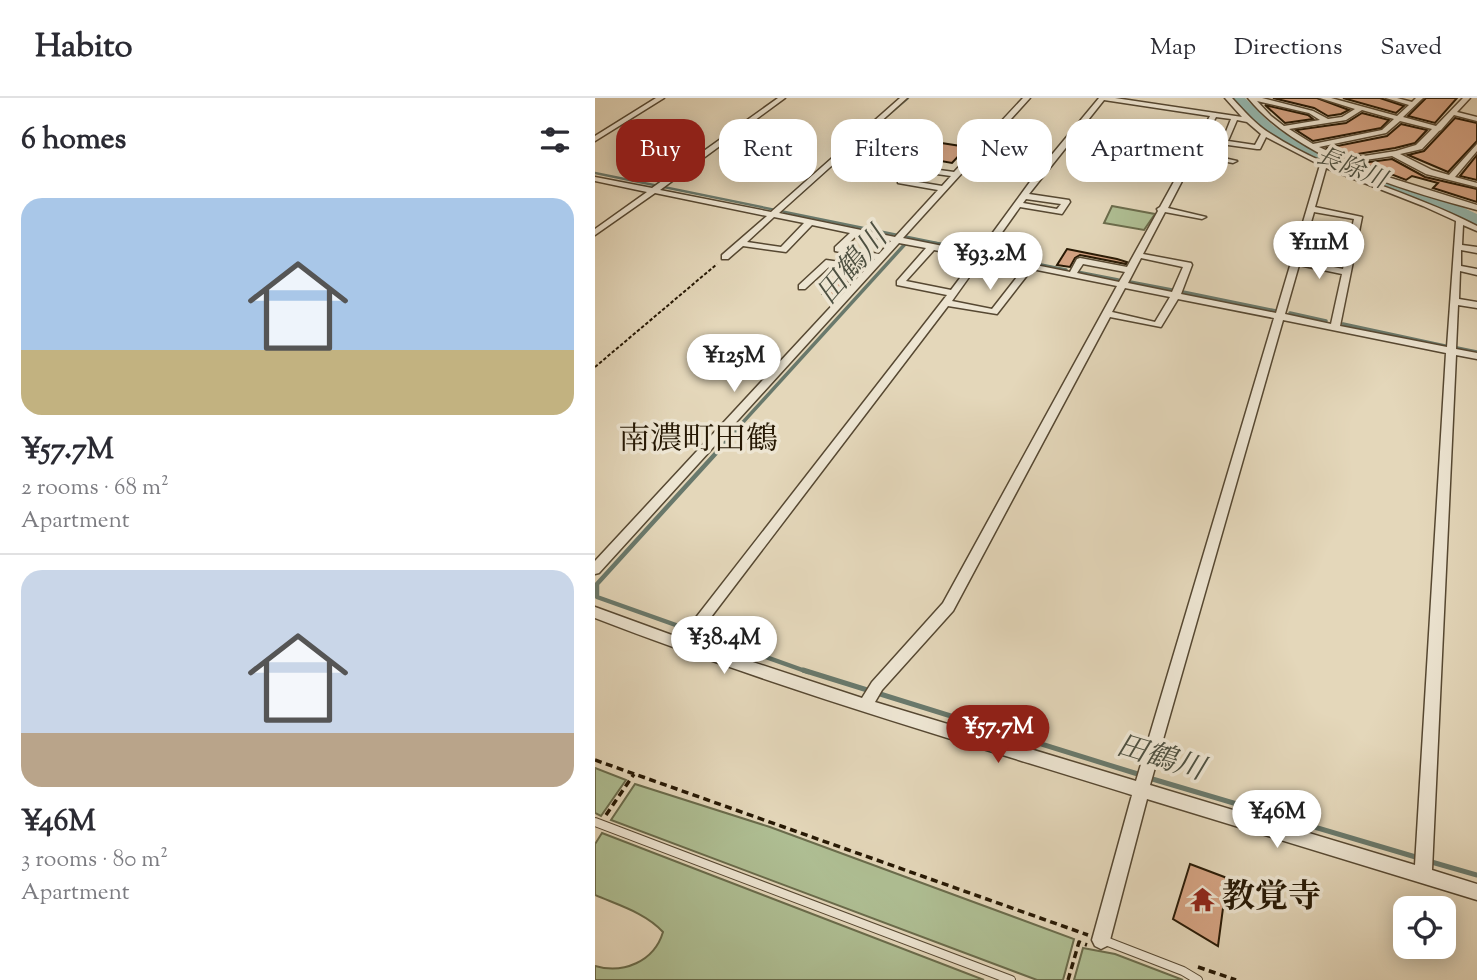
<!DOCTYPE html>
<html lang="en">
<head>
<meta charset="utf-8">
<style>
	:root { --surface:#fff; --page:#f2f2f3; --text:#2b2b33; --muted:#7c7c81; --line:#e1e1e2; --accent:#8f2418 }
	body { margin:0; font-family:"Sorts Mill Goudy","Noto Serif JP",serif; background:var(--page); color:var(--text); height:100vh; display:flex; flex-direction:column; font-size:26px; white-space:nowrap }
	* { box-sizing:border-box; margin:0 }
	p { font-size:23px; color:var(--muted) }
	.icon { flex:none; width:38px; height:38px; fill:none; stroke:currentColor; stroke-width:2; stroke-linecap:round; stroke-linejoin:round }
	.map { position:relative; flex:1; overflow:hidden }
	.sheet { display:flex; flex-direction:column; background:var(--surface); width:595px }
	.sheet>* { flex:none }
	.banner { position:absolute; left:21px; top:21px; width:665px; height:63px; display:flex; gap:14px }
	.tools { position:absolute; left:798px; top:798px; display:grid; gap:14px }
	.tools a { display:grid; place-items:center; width:63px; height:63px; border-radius:14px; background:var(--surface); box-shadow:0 4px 18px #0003; font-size:35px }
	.price { position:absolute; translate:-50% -60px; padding:0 16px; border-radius:24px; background:#fff; color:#222; font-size:23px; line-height:46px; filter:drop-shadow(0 2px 4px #0008) }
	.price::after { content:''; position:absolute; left:50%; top:42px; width:21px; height:16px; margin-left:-10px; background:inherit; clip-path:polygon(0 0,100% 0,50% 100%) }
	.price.active { background:var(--accent); color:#fff }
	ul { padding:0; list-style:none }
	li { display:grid; align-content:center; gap:14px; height:371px; padding:0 21px }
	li+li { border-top:2px solid var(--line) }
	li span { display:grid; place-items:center; height:217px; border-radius:21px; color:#555 }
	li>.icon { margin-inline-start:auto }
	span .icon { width:126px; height:126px; fill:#fffc; stroke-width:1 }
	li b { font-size:30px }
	h2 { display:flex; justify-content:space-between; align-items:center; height:84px; padding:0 21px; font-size:30px }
	.tag { padding:0 24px; border-radius:21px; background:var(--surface); box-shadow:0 4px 18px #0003; font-size:24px; line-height:63px }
	.tag.active { background:var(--accent); color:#fff }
	header { display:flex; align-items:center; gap:42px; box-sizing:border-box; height:98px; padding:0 35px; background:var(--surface); border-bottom:2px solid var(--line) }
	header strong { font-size:33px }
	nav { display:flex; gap:38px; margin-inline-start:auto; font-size:24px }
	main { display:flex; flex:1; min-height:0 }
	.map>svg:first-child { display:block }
	.green { fill:#afbf94; stroke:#6a6c4c; stroke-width:2 }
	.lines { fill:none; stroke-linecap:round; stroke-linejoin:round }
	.stream-far3 { stroke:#69796c; stroke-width:2.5 }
	.stream-far2 { stroke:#69796c; stroke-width:3.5 }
	.stream-far1 { stroke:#69796c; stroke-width:4.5 }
	.stream { stroke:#69796c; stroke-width:5 }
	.river { fill:#95b9b1; fill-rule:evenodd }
	.building { fill:#d6a484; stroke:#261804; stroke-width:2 }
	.lane-casing { stroke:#564832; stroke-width:10 }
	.street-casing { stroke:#564832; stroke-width:3 }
	.path-far1 { stroke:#261804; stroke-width:2; stroke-dasharray:3.5 2; stroke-linecap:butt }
	.path { stroke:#261804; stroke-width:3.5; stroke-dasharray:7 4.5; stroke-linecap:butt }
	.lane { stroke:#ede5d2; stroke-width:8 }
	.street { fill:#ede5d2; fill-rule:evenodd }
	.labels { text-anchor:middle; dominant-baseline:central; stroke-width:7; stroke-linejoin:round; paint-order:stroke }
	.far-water-label { font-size:24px; font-style:italic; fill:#4d5041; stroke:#ede5d2 }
	.water-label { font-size:30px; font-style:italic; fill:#4d5041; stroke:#ede5d2 }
	.quarter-label { font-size:32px; fill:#261804; stroke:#ede5d2 }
	.near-poi-label { font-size:33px; font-weight:bold; fill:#261804; stroke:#ede5d2; text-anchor:start }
</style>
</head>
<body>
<header>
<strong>Habito</strong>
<nav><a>Map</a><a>Directions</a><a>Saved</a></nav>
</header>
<main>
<section class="sheet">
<h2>6 homes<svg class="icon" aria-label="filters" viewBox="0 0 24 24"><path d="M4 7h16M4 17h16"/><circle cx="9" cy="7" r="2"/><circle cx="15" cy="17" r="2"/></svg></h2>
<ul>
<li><span style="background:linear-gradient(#a9c7e8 70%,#c2b280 0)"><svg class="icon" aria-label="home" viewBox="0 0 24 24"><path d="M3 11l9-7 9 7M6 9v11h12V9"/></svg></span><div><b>¥57.7M</b><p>2 rooms · 68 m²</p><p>Apartment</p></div></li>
<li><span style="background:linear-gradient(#c9d6e8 75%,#b9a48a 0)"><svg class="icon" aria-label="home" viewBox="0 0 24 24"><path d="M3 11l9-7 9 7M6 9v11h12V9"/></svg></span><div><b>¥46M</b><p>3 rooms · 80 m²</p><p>Apartment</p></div></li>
</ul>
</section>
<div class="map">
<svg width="882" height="882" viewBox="0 0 882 882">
	<rect width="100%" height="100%" fill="#e4d7ba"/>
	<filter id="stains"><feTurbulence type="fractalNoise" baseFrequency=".00286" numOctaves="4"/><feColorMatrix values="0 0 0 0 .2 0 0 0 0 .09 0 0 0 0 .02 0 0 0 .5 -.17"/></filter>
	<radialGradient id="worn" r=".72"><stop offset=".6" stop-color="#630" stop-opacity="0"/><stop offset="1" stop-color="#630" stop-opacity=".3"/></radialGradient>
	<path class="green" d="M517,108L560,116L549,132L509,125Z
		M0,670L31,682L6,718L0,715Z
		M40,686L175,729L479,841L468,882H442L16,722Z
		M7,735L389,882H0V868C28,876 59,864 68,834C51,815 23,807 0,797V746Z
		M488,850L520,856L588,882H479Z"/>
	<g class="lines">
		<path class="stream-far3" d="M285,24L313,0
			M0,75L347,146
			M309,146L315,140"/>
		<path class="stream-far2" d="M338,145L384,154
			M390,156L471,172
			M482,174L523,182
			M535,184L577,192
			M583,193L681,213
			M695,215L731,223
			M748,226L850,248
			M862,250L882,254
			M140,333L311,145"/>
		<path class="stream-far1" d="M142,332L2,486V499L213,574"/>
		<path class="stream" d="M208,572L546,677
			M554,680L824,760
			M833,763L882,777"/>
		<path class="river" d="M636,0H650C661,10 670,22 682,30C741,74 817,84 882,116V127C862,122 843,109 823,101C755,77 683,59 636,0Z"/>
	</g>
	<path class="building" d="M678,0H722L754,12L746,16L733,18L719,10Z
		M748,0H785L809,8L801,15Z
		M831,0H862L840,25L813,18Z
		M670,7L713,17L718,21L690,25Z
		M767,15L794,22L786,30L718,43L701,32L751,25Z
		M860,20L882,25V43L853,74L813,57L829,53Z
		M806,26L832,32L820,45L800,50L750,58L732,50L792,38Z
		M333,42L340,44L372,49L357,65L318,58Z
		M882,57V82L865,78Z
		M797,61L830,79L882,91V104L838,90L843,85L817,78L811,82L767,65Z
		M472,151L522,161L532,164L531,166L485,157L480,160L475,169L462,167Z
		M249,172L262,174L240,198L228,196Z
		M595,766L632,780L623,848L578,821Z"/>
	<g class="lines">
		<defs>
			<path id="lane" d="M0,724L416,882
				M508,842L588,873L603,882"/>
			<path id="street" d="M61,0H69L0,43V38Z
				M183,0H190L65,92L176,114L305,0H312L184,115L300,139L343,92L303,85V81L315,68L359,74L428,0H435L308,140L383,155L440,77L504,0H520L647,19L630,0H637C649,13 661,27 676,36C739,77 816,93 882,128V133L868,127L867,147L882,149V155L866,152V168L882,171V177L865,173L864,201L882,204V210L863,207L861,251L882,255V261L861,257L837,772L882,786V802L552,701L515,842L512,848L506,851L500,848L497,842L537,697C357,641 176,588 0,520V509L85,540L352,197L302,187V183L331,150L304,145L4,475L0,476V463L269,173L236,167L210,191H204V187L231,162L273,168L280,161L240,153V149L255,135L217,127L191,154L148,148L133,161H127V157L172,118L60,95L0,137V131L52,94L0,83V79L57,90ZM509,2L615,18L565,109L562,111L563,113L532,169L485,160L482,161L475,174L391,157L425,109L467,116L475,104L474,102L434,96ZM621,19L636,21L626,46L662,51H665L671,39L725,67L681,215L586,196L597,167L596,165L548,156L570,114L607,121L611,119L573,110L600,58L638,65L642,63L602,54ZM642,22L652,24L666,36L660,47L633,43ZM731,70L828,108L861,123L852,249L745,228L767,119L720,109ZM320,73L356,78L347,88L311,82ZM431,101L466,106L462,111L428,105ZM719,114L759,121L748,171L705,162ZM179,119L209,125L186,149L152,144ZM263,136L296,143L284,156L249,150ZM339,152L380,160L356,192L311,183ZM546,160L588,169L577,194L533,185ZM387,161L429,170L397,211L357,203ZM488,166L530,174L524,184L482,175ZM704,167L747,176L736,226L690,216ZM437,171L522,188L348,505L277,584L267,600L97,544L353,208L402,216ZM530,190L575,199L560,224L517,214ZM583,201L679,220L541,683L280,604L287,592L358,513L515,219L566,229ZM688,222L851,255L820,767L555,687Z
				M653,0H667L718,13L733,21L747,19L760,11L725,0H736L802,18L814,7L791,0H802L817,4L821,0H828L808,19L841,28L868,0H875L862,14L882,19V23L859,17L846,32L844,33L827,51L805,56L837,72L854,77L882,46V53L860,79L882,85V89L831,76L797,58L757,64L796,80L882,107V112C807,92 703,61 653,0ZM662,3L714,15L725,22L689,28L676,18ZM767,12L799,21L787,32L718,46L694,31L751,22ZM805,23L837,31L821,47L801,53L750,61L724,49L791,35Z"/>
		</defs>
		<use href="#lane" class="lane-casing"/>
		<use href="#street" class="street-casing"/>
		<path class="path-far1" d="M0,269L122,166"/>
		<path class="path" d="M0,662L493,837
			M11,717L39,676
			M603,869L641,882
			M473,882L484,844L492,847"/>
		<use href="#lane" class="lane"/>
		<use href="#street" class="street"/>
	</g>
	<defs>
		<symbol id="temple-bare" viewBox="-9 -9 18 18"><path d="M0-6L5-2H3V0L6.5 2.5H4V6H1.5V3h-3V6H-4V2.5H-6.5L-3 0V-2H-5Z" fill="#8f2418" stroke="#ede5d2" stroke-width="2.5" paint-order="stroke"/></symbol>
	</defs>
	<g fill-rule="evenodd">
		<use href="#temple-bare" x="590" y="784" width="35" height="35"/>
	</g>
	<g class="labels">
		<g class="far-water-label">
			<text transform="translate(756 71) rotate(22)">長除川</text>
		</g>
		<g class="water-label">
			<text transform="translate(258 169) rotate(-49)">田鶴川</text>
			<text transform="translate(565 661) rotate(17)">田鶴川</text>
		</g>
		<g class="quarter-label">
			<text x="103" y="343">南濃町田鶴</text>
		</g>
		<g class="near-poi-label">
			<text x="627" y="801">教覚寺</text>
		</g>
	</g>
	<rect width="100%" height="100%" filter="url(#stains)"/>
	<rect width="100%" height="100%" fill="url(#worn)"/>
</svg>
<div class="tools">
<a><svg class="icon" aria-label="locate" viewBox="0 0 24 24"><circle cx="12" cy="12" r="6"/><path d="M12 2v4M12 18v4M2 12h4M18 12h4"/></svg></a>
</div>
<b class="price" style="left:724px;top:183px">¥111M</b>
<b class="price" style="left:395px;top:194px">¥93.2M</b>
<b class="price" style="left:139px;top:296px">¥125M</b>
<b class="price" style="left:129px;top:578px">¥38.4M</b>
<b class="price active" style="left:403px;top:667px">¥57.7M</b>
<b class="price" style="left:682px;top:752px">¥46M</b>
<div class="banner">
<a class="tag active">Buy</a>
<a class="tag">Rent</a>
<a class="tag">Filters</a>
<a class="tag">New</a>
<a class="tag">Apartment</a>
</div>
</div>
</main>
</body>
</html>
